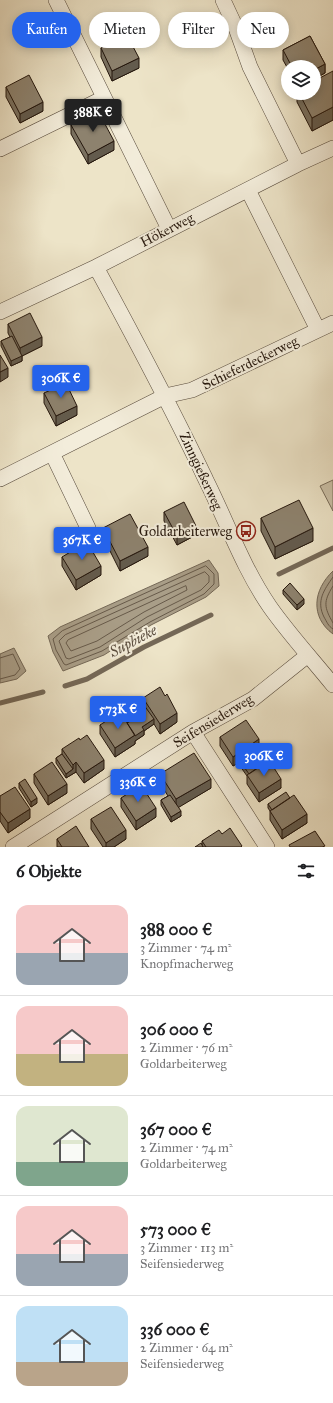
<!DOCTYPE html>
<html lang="de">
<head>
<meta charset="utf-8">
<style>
	:root { --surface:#fff; --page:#f2f2f2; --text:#202124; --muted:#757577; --line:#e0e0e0; --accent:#2563eb }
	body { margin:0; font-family:"IM FELL Great Primer",serif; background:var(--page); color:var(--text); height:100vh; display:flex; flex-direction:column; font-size:15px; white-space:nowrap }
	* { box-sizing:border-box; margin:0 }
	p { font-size:13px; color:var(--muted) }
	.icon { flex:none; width:22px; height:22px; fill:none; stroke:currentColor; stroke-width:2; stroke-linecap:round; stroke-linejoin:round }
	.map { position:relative; height:847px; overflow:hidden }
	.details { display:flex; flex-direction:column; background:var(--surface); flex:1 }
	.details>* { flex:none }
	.hud { position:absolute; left:12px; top:12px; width:309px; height:36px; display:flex; gap:8px }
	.controls { position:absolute; left:281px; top:60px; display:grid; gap:8px }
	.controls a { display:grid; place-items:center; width:40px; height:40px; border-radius:50%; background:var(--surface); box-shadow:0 2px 10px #0003; font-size:20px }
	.price { position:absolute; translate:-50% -34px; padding:0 9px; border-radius:4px; background:var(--accent); color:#fff; font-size:13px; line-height:26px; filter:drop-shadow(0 1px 2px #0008) }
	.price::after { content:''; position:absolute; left:50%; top:24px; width:12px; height:9px; margin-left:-6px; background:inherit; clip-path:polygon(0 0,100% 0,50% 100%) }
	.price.active { background:#222; color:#fff }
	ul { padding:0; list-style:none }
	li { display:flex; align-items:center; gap:12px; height:100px; padding:0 16px }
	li+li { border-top:1px solid var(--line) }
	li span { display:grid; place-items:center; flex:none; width:112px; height:80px; border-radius:12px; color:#555 }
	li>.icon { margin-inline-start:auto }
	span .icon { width:48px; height:48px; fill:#fffc; stroke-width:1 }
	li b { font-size:17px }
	h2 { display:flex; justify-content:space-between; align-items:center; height:48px; padding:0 16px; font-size:17px }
	.chip { padding:0 14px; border-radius:18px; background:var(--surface); box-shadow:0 2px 10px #0003; font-size:14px; line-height:36px }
	.chip.active { background:var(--accent); color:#fff }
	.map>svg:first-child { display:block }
	.green { fill:#cbc1a8; stroke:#786c5a }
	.water { fill:#a99e88; stroke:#746857 }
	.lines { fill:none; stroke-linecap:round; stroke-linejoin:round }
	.shore { stroke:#675a4a; stroke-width:1 }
	.stream { stroke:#746857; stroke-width:5 }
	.street-casing { stroke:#574a3c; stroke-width:16 }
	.street { stroke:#f3eddb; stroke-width:15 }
	.wall { fill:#79705f; stroke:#25170d }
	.shaded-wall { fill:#635b4d; stroke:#25170d }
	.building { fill:#8d826e; stroke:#25170d }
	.labels { text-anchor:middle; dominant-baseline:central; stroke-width:4; stroke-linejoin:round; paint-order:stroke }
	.street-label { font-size:14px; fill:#25170d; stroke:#f3eddb }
	.poi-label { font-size:14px; fill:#25170d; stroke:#f3eddb; text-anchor:end }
	.water-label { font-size:15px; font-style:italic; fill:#5a4d3e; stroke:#f3eddb }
</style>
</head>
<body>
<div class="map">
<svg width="333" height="847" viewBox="0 0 333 847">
	<rect width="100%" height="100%" fill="#ede4c8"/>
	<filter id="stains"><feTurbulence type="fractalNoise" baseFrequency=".005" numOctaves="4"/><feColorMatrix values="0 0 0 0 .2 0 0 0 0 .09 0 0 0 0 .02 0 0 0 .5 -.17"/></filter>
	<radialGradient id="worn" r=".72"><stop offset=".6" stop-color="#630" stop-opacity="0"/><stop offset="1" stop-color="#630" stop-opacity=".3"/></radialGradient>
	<path class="green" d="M333,480V511L320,486Z"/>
	<path class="water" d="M209,560L218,573L219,586L206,597L151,625L104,655L63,671L53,652L48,636L60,627Z
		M333,571V634C310,617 313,590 333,571Z
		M14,648L26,671L17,679L0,683V654Z"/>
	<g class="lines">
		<path class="shore" d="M206,566L214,574V584L204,594L150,622L102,651L66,665L64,664L56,650L53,639L62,631Z
			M205,572L209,576V582L201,590L147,617L100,647L69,659L66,658L59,641L65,635Z
			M333,577C324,590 316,601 324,617C327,622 328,626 333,629
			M186,586L187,590L144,612L97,641L71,651L66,643L68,640Z
			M333,586C323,602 324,607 333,623
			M0,658L13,654L20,669L15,675L0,679"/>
		<path class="stream" d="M279,574L333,548
			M65,686L87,679L144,647L211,615
			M0,703L43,692"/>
		<defs>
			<path id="street" d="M56,0L169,229
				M223,0L236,28L250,67L298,164
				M0,149L104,98
				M248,190L318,330
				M96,267C134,337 172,408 206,480C227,522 243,568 270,607C289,634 312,659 333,685
				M0,312L96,267L298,164L333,148
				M52,453L88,528
				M0,479L165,396L192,390L333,323
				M193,732L267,847
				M13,847L193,732L253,699L308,655"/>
		</defs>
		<use href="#street" class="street-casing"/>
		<use href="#street" class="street"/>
	</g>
	<path class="wall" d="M101,32L139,68L112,81L101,57V48L104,46L101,41Z
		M310,36L325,64V73L314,79V67H288V69L283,60V50Z
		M333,71V120L312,131L297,102V93H314Z
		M6,87L43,111L20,123L6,97Z
		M71,125L114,150L88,164L71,134Z
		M8,324L42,346L22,356V361L11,366L1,346V341L10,337L8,333Z
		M44,393L77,415L56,426L44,403Z
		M164,512L196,535L177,545L164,521Z
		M261,518L313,541L275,559L261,531Z
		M103,528L148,556L120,571L103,537Z
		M62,557L101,575L76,590L62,566Z
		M283,590L304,604L297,610L283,594Z
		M143,698L177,722L160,734L154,724L144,731V735L135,741V744L115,757L100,734V725L127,723L133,719L129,713V708L143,703Z
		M220,737L259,749L281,788L259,802L247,784V776L238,763L233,766L220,746Z
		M62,749L104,769L84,783L76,772L66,778L56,763V758L62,754Z
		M34,774L67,793L48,805L34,783Z
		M160,774L211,788L178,807L181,816L171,822L161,805V800L168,796L160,783Z
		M19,783L37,803L31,807L19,788Z
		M0,796L30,818L8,833L0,821Z
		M121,798L156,817L136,830L121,807Z
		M290,798L307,823L282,839L270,820V811L268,808V804Z
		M91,819L126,839L114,847H103L91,829Z
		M222,834L242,847H195L202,845V841Z
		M57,839L89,847H57Z"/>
	<path class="shaded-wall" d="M139,58V68L112,81V71Z
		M325,64V73L314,79V70Z
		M43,102V111L20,123V114Z
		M333,107V120L312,131V118Z
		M114,141V150L88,164V155Z
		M42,337V346L22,356V361L11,366V361L20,356V348Z
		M8,368V377L0,382V372Z
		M77,406V415L56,426V416Z
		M196,526V535L177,545V536Z
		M313,528V541L275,559V547Z
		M148,547V556L120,571V561Z
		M101,566V575L76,590V580Z
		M304,599V604L297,610V605Z
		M177,713V722L160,734V724Z
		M154,719V724L144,731V735L135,741V744L115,757V748L135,735L142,727Z
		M259,739V749L241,761L238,758V763L233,766V757Z
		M104,760V769L84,783V773Z
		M76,762V772L66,778V774L73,769V765Z
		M211,779V788L176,809V799Z
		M281,779V788L259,802V793Z
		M67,784V793L48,805V796Z
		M37,798V803L31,807V802Z
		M156,808V817L136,830V821Z
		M30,809V818L8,833V823Z
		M181,811V816L171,822V817Z
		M307,814V823L282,839V830Z
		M126,830V839L114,847H106V843Z"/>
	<path class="building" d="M120,22L139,58L112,71L101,48L108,44L101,32Z
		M310,36L325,64L314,70V67H292L283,50Z
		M333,71V107L312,118L299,93H314V81Z
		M29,75L43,102L20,114L6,87Z
		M98,111L114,141L88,155L71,125Z
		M30,313L42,337L20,348L8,324Z
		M12,336L22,356L11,361L1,341Z
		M0,355L8,368L0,372Z
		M66,383L77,406L56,416L44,393Z
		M299,500L313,528L275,547L261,518Z
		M184,502L196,526L177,536L164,512Z
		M130,514L148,547L120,561L103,528Z
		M87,542L101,566L76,580L62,557Z
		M290,583L304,599L297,605L283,590Z
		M160,687L165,696L167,694L177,713L160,724L143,698Z
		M141,701L154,719L142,727L144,730L135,736L127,723L136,718L129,708Z
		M120,712L135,735L115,748L100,725Z
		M246,720L259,739L233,757L220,737Z
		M87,735L104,760L84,773L76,762L73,765L62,749L79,738L80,740Z
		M257,746L267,762L249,774L238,758Z
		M194,753L211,779L176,799L160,774Z
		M62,754L73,769L66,774L56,758Z
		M269,760L281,779L259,793L247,775Z
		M52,762L67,784L48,796L34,774Z
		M25,779L37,798L31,802L19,783Z
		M141,785L156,808L136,821L121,798Z
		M15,787L30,809L8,823L0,812V796Z
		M286,792L290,798L272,810L268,804Z
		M170,795L181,811L171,817L161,800Z
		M294,795L307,814L282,830L270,811Z
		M111,807L126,830L106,843L91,819Z
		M76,826L89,847H62L57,839Z
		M230,828L242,846L241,847H206L202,841L219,830L222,834Z
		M315,831L325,846L322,847H290L289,845Z
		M201,843L203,847H195Z"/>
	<defs>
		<symbol id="bus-ring" viewBox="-11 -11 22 22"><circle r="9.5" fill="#f3eddb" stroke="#8f2418" stroke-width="1.5"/><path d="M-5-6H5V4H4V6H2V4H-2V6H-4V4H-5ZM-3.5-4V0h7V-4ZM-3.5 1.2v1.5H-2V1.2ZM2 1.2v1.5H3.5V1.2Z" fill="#8f2418"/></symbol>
	</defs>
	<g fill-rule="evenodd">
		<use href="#bus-ring" x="235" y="520" width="22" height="22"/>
	</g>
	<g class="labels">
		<g class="street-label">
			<text transform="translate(167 230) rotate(-27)">Hökerweg</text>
			<text transform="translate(250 363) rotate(-26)">Schieferdeckerweg</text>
			<text transform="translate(201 471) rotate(65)">Zinngießerweg</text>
			<text transform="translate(213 721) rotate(-31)">Seifensiederweg</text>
		</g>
		<g class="poi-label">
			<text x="232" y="531">Goldarbeiterweg</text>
		</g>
		<g class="water-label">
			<text transform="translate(133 641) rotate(-28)">Supbieke</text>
		</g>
	</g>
	<rect width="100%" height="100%" filter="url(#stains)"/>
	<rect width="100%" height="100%" fill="url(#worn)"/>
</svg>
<div class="controls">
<a><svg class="icon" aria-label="layers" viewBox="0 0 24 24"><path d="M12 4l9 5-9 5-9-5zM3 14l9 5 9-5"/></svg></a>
</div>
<b class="price active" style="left:93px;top:133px">388K €</b>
<b class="price" style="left:61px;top:399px">306K €</b>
<b class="price" style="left:82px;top:561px">367K €</b>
<b class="price" style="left:118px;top:730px">573K €</b>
<b class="price" style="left:264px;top:777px">306K €</b>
<b class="price" style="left:138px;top:803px">336K €</b>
<div class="hud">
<a class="chip active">Kaufen</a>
<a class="chip">Mieten</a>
<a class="chip">Filter</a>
<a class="chip">Neu</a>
</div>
</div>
<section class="details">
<h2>6 Objekte<svg class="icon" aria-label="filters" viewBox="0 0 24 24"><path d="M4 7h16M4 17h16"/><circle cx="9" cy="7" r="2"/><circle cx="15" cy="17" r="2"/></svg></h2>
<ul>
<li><span style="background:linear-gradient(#f6c9c9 60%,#9aa5b1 0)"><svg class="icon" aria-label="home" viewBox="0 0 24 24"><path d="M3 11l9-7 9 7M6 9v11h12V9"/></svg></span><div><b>388 000 €</b><p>3 Zimmer · 74 m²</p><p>Knopfmacherweg</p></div></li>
<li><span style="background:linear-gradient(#f6c9c9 60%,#c2b280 0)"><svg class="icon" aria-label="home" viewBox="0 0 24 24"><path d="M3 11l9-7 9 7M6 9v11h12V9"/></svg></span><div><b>306 000 €</b><p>2 Zimmer · 76 m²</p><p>Goldarbeiterweg</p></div></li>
<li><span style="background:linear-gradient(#dfe7d0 70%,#7fa58c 0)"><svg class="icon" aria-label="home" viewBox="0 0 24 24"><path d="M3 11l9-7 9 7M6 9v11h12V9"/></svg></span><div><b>367 000 €</b><p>2 Zimmer · 74 m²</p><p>Goldarbeiterweg</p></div></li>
<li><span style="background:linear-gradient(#f6c9c9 60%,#9aa5b1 0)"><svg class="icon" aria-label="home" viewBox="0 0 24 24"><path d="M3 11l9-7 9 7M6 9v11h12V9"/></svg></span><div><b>573 000 €</b><p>3 Zimmer · 113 m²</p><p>Seifensiederweg</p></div></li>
<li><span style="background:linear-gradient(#bfe0f5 70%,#b9a48a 0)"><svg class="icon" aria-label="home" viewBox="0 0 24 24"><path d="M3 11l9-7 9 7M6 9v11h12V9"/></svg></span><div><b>336 000 €</b><p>2 Zimmer · 64 m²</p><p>Seifensiederweg</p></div></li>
</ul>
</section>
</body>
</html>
